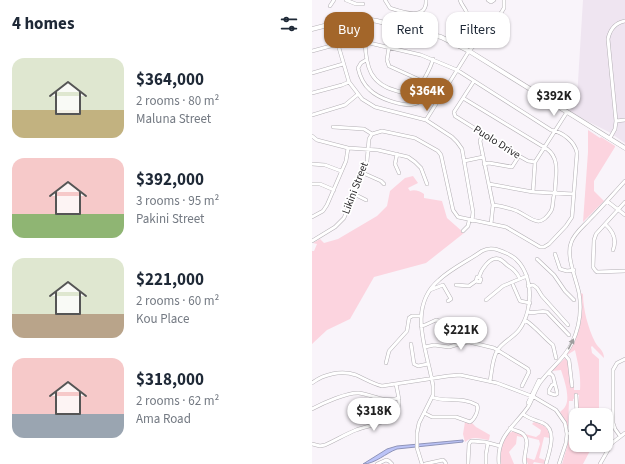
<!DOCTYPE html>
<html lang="en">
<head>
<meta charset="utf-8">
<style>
	:root { --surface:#fff; --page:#f6f6f7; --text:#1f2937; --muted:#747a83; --accent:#a3662a }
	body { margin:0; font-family:"Source Sans 3",sans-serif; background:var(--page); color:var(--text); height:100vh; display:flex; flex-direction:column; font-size:15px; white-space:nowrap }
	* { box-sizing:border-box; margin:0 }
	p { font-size:13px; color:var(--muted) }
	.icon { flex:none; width:22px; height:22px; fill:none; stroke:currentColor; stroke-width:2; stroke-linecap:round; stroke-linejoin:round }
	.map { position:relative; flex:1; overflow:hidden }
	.side { display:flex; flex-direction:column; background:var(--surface); width:312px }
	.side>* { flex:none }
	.top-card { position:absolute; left:12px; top:12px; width:241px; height:36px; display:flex; gap:8px }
	.fabs { position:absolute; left:257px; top:408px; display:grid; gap:8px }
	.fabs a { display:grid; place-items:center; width:44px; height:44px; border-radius:8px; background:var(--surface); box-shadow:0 1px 3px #0004; font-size:20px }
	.price { position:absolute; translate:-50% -34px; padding:0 9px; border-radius:14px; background:#fff; color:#222; font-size:13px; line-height:26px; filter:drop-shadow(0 1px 2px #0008) }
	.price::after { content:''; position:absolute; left:50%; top:24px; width:12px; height:9px; margin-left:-6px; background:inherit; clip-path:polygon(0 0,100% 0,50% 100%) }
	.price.on { background:var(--accent); color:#fff }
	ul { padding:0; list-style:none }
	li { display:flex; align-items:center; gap:12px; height:100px; padding:0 12px }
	li span { display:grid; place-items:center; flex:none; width:112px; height:80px; border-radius:12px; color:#555 }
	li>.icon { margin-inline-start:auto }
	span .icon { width:48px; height:48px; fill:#fffc; stroke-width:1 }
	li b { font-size:17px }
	h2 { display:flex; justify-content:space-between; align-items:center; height:48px; padding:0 12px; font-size:17px }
	.tag { padding:0 14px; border-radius:12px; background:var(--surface); box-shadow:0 1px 3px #0004; font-size:14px; line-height:36px }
	.tag.on { background:var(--accent); color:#fff }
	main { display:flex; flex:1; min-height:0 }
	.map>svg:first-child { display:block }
	.built { fill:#efe5f1 }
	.green { fill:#fcd4df }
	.water { fill:#bbc3f7; stroke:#8f94b9 }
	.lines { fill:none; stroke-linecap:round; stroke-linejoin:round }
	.minor-casing { stroke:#b4b0b5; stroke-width:4 }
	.major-casing { stroke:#b4b0b5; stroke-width:5 }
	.minor { stroke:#fff; stroke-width:3 }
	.major { stroke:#fff; stroke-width:4 }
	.oneway { fill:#9e9d9e }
	.labels { text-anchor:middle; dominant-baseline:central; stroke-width:3.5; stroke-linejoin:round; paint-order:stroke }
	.street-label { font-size:11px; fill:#272527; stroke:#fff }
</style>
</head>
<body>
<main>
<section class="side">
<h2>4 homes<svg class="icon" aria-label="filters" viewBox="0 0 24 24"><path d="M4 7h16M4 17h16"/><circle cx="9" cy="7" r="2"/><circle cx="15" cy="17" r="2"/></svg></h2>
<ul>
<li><span style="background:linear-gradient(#dfe7d0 65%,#c2b280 0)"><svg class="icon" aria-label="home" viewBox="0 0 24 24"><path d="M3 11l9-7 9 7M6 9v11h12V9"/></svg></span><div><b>$364,000</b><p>2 rooms · 80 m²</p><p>Maluna Street</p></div></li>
<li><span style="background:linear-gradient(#f6c9c9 70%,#8fb573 0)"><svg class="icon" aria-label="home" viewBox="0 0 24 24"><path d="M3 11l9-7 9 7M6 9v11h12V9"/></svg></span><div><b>$392,000</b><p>3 rooms · 95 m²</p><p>Pakini Street</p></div></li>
<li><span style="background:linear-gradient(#dfe7d0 70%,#b9a48a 0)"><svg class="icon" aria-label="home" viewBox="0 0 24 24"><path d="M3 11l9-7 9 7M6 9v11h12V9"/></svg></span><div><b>$221,000</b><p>2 rooms · 60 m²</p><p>Kou Place</p></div></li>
<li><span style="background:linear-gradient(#f6c9c9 70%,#9aa5b1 0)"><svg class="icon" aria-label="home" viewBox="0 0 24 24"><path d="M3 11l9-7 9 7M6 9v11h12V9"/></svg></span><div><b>$318,000</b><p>2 rooms · 62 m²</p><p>Ama Road</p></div></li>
</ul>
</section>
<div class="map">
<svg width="313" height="464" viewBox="0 0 313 464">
	<rect width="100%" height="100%" fill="#f9f4fa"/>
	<path class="built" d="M271,0H313V143L297,132L257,112L265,98Z"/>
	<path class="green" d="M276,130L288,138L289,137L303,146V147L282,181V191L292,201L271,222L276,152Z
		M101,176L106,183L96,188L98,191C102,189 108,191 112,194V198L130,201L135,218L152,233L114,263L62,277L38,319L15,330L0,344V251H2L5,244L1,243L8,239L12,243L26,239L65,216L75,206L78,191L93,178Z
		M269,293L271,294C271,309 276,328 283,342C286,348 292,350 292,358L280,346L279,347L280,353L287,359V415H267L266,404L267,395H264V398L261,399V401H257L256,426H255L248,412C250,410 253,408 254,405C258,396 252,379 249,370L240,371L253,358L257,360L260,386L262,387V390H268C269,374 266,364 263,350L255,355C270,329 270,322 269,293Z
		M153,422L160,423L164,427L178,435L177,440C167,439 162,435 153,442L151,434Z
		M222,422C231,425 238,427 238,438L232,437L227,458L233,460L232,464L222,462L221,464H216L213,457L222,460L223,459L228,444L227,440L215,437L213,434L224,437L228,434L229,430L220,424Z
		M264,429V445H281L271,464H250L257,440Z
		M200,431L209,433L214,438L205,436L204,444L197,452L202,464H188C187,453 190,442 196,433L200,432Z"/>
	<path class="water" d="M151,440V442L85,449C74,453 63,464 51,464L75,449L85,446Z"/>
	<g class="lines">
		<defs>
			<path id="minor" d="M34,0L44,4H51
				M73,0L78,8C90,12 115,21 114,0
				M148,0C149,4 152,7 154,11C160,24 154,29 167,39
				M176,0L179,2L182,0
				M18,6L22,0
				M160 22a3 3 0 1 1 6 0a3 3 0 1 1-6 0Z
				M20,24L37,82L50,99L63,107L114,120L140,137L145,142L150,149L161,212L160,221
				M53,42C54,67 58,84 85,91C90,92 96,95 100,93C108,90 119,67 121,59
				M0,51L26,44L42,41L53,42L109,55L145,70L239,130C251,132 263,142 265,153L260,217L254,226L237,244L232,247H228L194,227L146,217L141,210L129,155L126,151L103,138L70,131L60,134L57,139L55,161L32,218L23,227L0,241
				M54,60L49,63L46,68C48,77 51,84 58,90C66,98 90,107 102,104C108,103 113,98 116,93L117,87L108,80L77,66L75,60L77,47
				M0,73L31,64
				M162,81L142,112L143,116L207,156L216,161L223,162
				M0,93L30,85L37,82
				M151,98L235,149C249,159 243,177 243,193C240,198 242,206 239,211C227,230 220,218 205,211C197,208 190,206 181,205
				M0,115L33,105L45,95
				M114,120L157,51L173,34L189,13L192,8V0
				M304,121L313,120
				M21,127L52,129L60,134
				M171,133L168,141L181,205L179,224
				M0,136L5,140L36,148L66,150L96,157L103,162L109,168L115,184
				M298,138L303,129L304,121L296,39C298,29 303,23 313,21
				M85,154L83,164L87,173
				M152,161L171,157
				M0,164L13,165L29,171
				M172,164L177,163L200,167L207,156
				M51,173L69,181L72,184
				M0,184H8L22,190
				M177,184L221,192L262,194
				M221,192L223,162L255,112
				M42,194L54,200
				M295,201L313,215
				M313,202L284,234L282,240L281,267L283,270L285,272L313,271
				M0,217L11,211L15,205L34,161L36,148
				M293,224C301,231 305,240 301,250
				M151,231L156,226L157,221
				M243,254L248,269
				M225,259L242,275L253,291L262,300
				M248,269L255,271L262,270
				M167,277C169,270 178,256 187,259C190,260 193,263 195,265C201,269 205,272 208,279
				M144,285L157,286L164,281L165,277L169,279L168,282L164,281
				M201,285L208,301L218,303
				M216,286L221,285L225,288L230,296L256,325
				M118,290L131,285L139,299L136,301
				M174,300L191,286L215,276
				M216,312C223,314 228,310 235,312L257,335
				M213,320C224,327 231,337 241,345L244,358
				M109,326L113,325L124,320L140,325L153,323C158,328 158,335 157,342
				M99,344L102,364L106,366L116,364
				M113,347L122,345L137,347L150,343L157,342L182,348L216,369L217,372L210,386
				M253,355L257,360L260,386
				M74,363L77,351L95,331L97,318L100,316H109
				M237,372L241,376L245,392V394L243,395L237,393V390L240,385L243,384
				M0,383C12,374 29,370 44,375C53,379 61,384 70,386L136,376L148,375L185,383L222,397L244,410L253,423L255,434L254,443L247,464
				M264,395L265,415
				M216,403L227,380
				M0,409C11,403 36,392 47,393C62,395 71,403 87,398
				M112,413L120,417H144L158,422C163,419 167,410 165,405C148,396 135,403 120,397
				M211,414C217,419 224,420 231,423C246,430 237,452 234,464
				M198,428C202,431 209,431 212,435C219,443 210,455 213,464
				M255,434L261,431L264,426
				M308,436L303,429L301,423V370L305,363L313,359
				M0,444L8,446L13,445C24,440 34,434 44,430C59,424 86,423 87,403C87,396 85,390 84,384
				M65,464L74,460L77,461L80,464
				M110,464L105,448V433L107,423L121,395V386C116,352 94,308 127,280C140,268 156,261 170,251C179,246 187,250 196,254C222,266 223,309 207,330C201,338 190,342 185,351C180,360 180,371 178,381
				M113,464L131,460L133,462L134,464
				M156,464L157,444L159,441L173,442L188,446
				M174,464V454L176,443
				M187,464C184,436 202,427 216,407C221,399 223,388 230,380C240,367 253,358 260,343C267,328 270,310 267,293C264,278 254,257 259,243C262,233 272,226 278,219C290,207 301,194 313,181
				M288,464L300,443L313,433"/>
			<path id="major" d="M0,29L35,20L53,19L65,21L129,37L157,51L313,148"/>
		</defs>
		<use href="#minor" class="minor-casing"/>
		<use href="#major" class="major-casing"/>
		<use href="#minor" class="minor"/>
		<use href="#major" class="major"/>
	</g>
	<defs><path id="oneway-solid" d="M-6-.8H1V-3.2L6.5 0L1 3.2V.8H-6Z"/></defs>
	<use class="oneway" href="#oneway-solid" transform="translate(259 344) rotate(-63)"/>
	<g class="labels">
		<g class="street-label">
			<text transform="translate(185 142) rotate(32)">Puolo Drive</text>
			<text transform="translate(43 188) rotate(-69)">Likini Street</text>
		</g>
	</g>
</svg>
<div class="fabs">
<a><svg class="icon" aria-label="locate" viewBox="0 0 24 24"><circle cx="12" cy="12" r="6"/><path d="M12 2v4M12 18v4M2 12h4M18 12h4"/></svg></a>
</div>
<b class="price on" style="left:115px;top:112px">$364K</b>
<b class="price" style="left:242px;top:117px">$392K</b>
<b class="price" style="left:149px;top:351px">$221K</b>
<b class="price" style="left:62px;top:432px">$318K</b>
<div class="top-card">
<a class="tag on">Buy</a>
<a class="tag">Rent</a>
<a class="tag">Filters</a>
</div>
</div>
</main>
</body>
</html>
